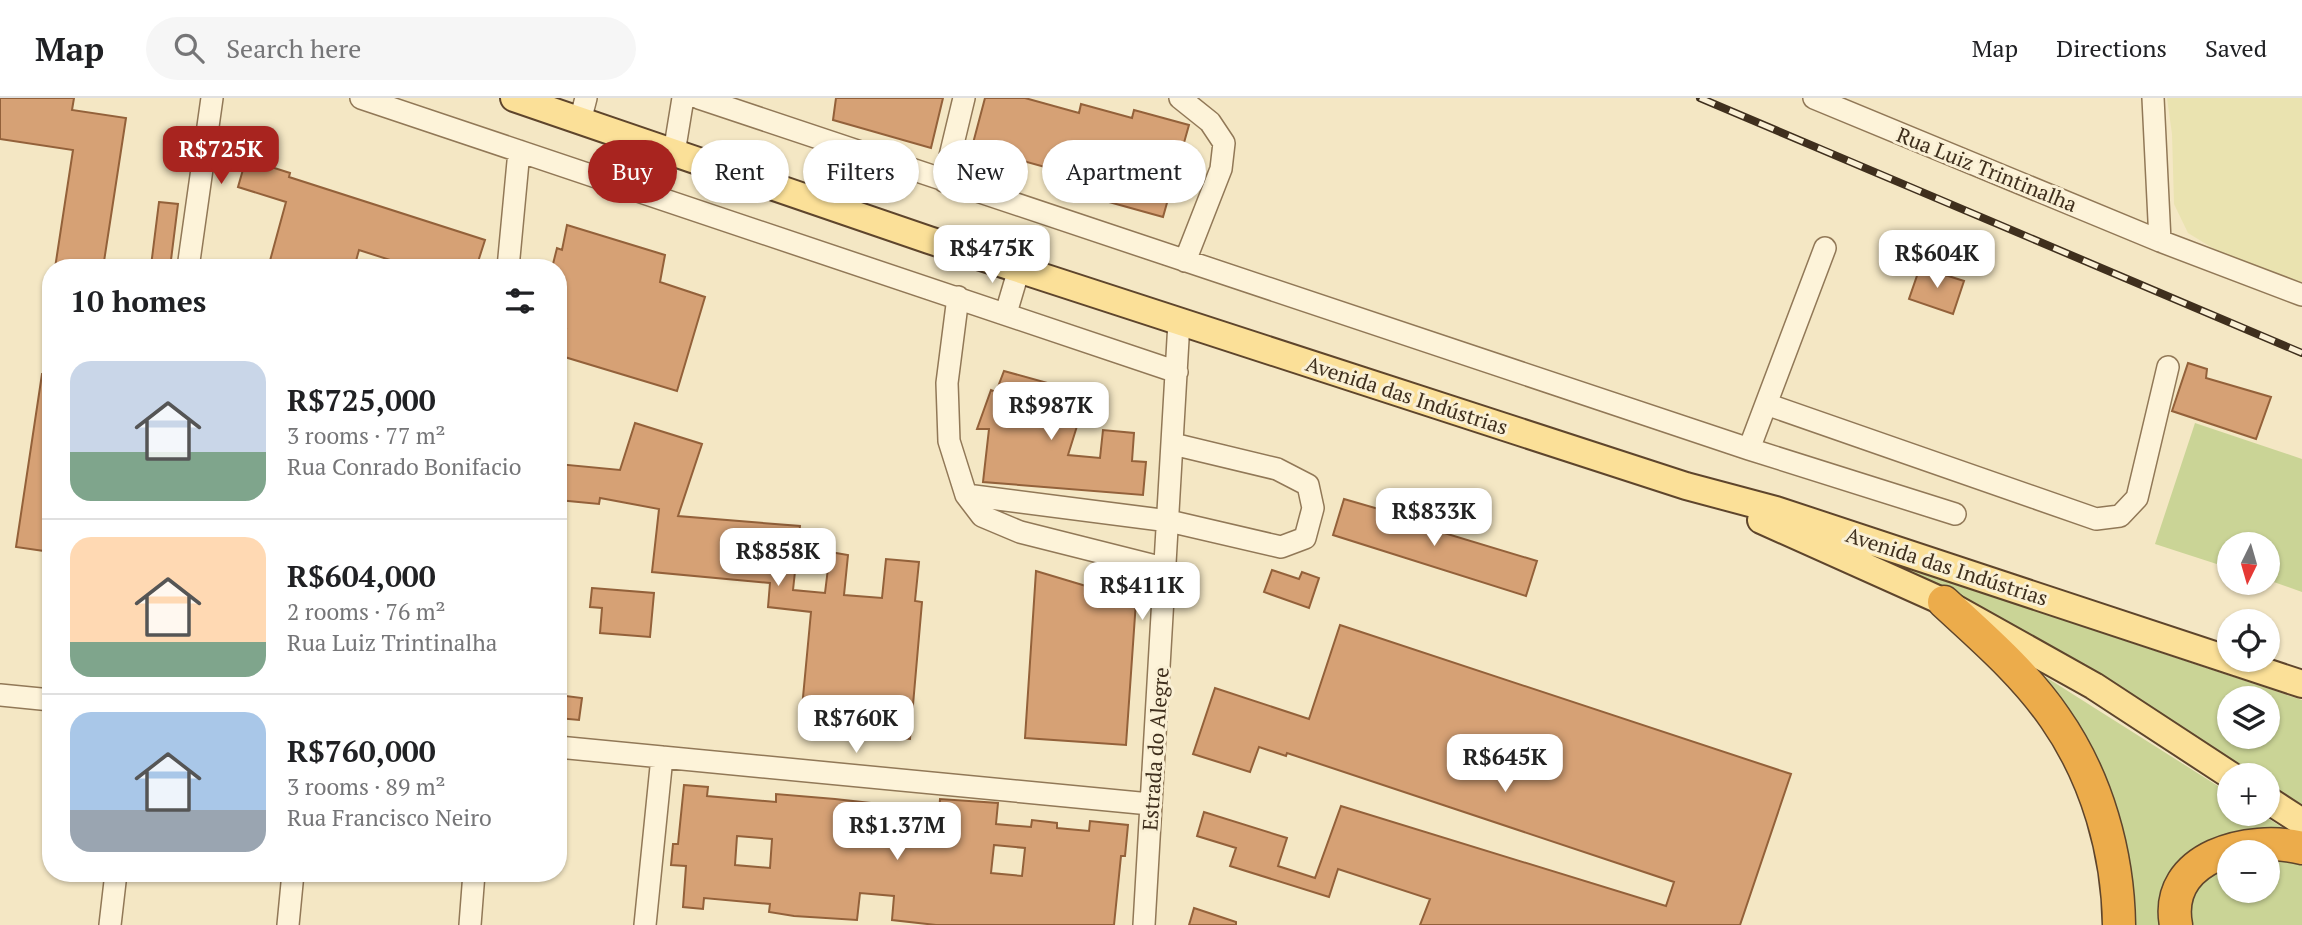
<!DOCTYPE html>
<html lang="en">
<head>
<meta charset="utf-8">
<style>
	:root { --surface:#fff; --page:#f6f6f6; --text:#202124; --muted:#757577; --line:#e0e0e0; --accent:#a8241f }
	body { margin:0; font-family:"PT Serif",serif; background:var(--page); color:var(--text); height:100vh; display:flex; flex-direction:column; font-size:26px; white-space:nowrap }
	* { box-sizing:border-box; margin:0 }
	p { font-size:23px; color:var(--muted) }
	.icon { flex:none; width:38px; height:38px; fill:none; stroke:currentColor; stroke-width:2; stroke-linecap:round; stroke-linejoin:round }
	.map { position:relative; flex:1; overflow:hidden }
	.panel { position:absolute; left:42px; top:161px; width:525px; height:623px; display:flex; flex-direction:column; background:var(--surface); border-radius:28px; box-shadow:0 2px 5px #0004 }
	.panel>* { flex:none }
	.guide { position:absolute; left:588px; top:42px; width:665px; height:63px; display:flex; gap:14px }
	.needle { width:46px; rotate:185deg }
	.tools { position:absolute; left:2217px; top:434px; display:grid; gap:14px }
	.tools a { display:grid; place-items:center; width:63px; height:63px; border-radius:50%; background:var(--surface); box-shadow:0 2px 5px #0004; font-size:35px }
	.price { position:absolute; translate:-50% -60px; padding:0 16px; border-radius:14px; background:#fff; color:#222; font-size:23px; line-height:46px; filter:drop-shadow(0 2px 4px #0008) }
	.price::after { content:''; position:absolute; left:50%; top:42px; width:21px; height:16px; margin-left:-10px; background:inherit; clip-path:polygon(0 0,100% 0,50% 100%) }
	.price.active { background:var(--accent); color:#fff }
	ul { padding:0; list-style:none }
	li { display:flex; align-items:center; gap:21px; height:175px; padding:0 28px }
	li+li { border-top:2px solid var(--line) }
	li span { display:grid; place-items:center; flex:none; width:196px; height:140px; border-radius:21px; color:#555 }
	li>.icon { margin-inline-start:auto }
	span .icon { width:84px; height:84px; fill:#fffc; stroke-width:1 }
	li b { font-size:30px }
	h2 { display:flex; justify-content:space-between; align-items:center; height:84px; padding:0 28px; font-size:30px }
	.pill { padding:0 24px; border-radius:32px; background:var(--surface); box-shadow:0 2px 5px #0004; font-size:24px; line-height:63px }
	.pill.active { background:var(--accent); color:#fff }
	header { display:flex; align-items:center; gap:42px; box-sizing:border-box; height:98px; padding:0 35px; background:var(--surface); border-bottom:2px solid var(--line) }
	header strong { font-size:33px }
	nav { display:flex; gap:38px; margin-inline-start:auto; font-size:24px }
	.search { width:490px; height:63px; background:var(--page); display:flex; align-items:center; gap:18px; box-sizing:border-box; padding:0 24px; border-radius:38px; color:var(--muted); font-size:26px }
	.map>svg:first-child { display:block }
	.farmland { fill:#eae3b0 }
	.green { fill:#cad496; fill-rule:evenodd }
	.building { fill:#d6a175; stroke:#93613a; stroke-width:2; fill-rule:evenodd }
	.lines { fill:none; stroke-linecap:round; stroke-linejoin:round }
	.minor-casing { stroke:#917857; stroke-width:24 }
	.major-casing { stroke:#5e452c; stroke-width:30 }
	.highway-casing { stroke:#5e452c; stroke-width:35 }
	.minor { stroke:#fdf3d9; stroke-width:21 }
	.major { stroke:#fbe098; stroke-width:26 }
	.highway { stroke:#ecac4b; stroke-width:32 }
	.rail-casing { stroke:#3f2f1d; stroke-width:8 }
	.rail { stroke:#faf0d5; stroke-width:5; stroke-dasharray:16; stroke-linecap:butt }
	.labels { text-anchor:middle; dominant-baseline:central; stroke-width:6; stroke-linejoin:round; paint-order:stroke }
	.street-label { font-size:21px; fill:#3f2f1d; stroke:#faf0d5 }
</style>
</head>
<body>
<header>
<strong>Map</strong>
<div class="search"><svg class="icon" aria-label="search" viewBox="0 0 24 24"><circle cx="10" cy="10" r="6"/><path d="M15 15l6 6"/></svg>Search here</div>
<nav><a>Map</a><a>Directions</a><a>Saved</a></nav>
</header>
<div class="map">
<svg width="2302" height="827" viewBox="0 0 2302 827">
	<rect width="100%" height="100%" fill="#f4e7c4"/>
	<path class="farmland" d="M2167,0H2302V187L2229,160L2188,135L2174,106L2172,36Z"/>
	<path class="green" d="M2195,325L2302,361V494L2268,482V446H2230L2229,470L2155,446Z
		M1877,456L2054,519L2302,602V712L2268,689V677H2249L2171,629L1874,464ZM2230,600H2268V639H2230Z
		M2033,571L2229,695L2230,716H2261L2302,742L2204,753L2166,827H2129Z
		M2268,759L2302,764V827H2188C2190,785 2194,783 2229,764L2230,793H2268Z"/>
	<path class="building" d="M0,0H74L72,12L126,20L103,170H55L73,52L0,41Z
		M836,0H943L931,50L833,22Z
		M985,0H1025L1079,15L1081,6L1132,20L1134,12L1189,27L1163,119L1109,104L1112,93L1061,79L1063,74L972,49Z
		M246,61L290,75L289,79L485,142L476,170H415L359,152L354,170H268L286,104L238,89Z
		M159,104L178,106L170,170L151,168Z
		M567,127L665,157L660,184L705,199L677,293L558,257L566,231L558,228V209L562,196L558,194V170H552L557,150L562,152Z
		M1920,169L1964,183L1953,216L1909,201Z
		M2188,265L2207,271L2206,280L2271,299L2256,341L2172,313Z
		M1004,273L1087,296L1068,357L1100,360L1103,332L1134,335L1132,363L1146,364L1143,397L983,384L989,331H977L991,292L996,294Z
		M42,276H51V454L16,449Z
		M635,325L702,346L678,418L800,428L793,492L825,495L830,454L848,457L844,497L882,500L886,461L919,464L915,503L922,504L910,641L800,631L811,514L768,509L770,485L652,474L659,411L600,400L599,406L558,402V366L620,372Z
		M1344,401L1389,414L1388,418L1537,463L1526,498L1333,437Z
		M1272,472L1299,481L1302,474L1319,480L1309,510L1264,494Z
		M1036,473L1136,503L1126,647L1025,640Z
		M592,490L654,495L650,539L600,535L602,510L590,509Z
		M1340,527L1791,676L1740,827H1420L1430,801L1338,771L1329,799L1230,768L1236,750L1197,738L1204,714L1287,740L1278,768L1315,780L1341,708L1666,808L1674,784L1287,655L1286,658L1259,649L1250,674L1193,656L1215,590L1309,621Z
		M558,597L582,600L579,622L558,620Z
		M684,687L708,689L707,698L776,704V696L835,701L870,705L869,713L934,720L935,715H939L940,701L998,705L996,726L1031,729L1032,722L1057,725V730L1089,733L1090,723L1128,727L1125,758H1121L1114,827H936L892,822L894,798L860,795L857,822L794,818L769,814L770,806L704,800L703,811L683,809L686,768L671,767L673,746H678ZM737,738L772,741L770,770L735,767ZM994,747L1025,750L1022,778L991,775Z
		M1194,810L1236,824V827H1189Z"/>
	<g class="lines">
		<defs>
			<path id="minor" d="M361,0L1177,274
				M699,0L1749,351L1955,416
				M1180,0L1210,24L1224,45L1221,71L1185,163
				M1814,0L2160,143L2302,197
				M2153,0L2160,143
				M580,23L586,0
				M674,55L683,0
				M944,83L964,0
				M188,170L212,0
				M508,170L519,53
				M958,199L947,285L949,343L966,397L982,418L1020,434L1167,471
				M1006,215L1019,171
				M1766,306L2096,421L2120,418L2137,400L2168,269
				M1749,351L1825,150
				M966,397L1169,423L1281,449L1305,440L1313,410L1308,387L1277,371L1173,346
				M0,597L51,602
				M558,649L1150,706
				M110,827L116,775
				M288,827L293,775
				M470,827L474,775
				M645,827L662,659
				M1144,827L1179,224"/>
			<path id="major" d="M514,0L929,142L1686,388L1776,412L2302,586
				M1761,422L1944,504L2094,588L2230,677
				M2268,702L2302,724"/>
			<path id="highway" d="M1944,504C1983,540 2025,576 2055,620C2097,680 2118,755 2119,827
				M2176,827C2163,758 2250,737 2302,750"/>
		</defs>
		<use href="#minor" class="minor-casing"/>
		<use href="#major" class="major-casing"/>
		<use href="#highway" class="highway-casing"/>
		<use href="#minor" class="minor"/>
		<use href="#major" class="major"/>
		<use href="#highway" class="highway"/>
		<defs>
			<path id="rail" d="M1700,0L2302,255"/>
		</defs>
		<use href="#rail" class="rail-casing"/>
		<use href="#rail" class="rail"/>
	</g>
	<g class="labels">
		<g class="street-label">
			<text transform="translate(1987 71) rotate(22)">Rua Luiz Trintinalha</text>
			<text transform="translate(1407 297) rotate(18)">Avenida das Indústrias</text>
			<text transform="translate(1947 468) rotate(18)">Avenida das Indústrias</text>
			<text transform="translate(1155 651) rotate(-86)">Estrada do Alegre</text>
		</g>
	</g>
</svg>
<div class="tools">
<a><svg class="needle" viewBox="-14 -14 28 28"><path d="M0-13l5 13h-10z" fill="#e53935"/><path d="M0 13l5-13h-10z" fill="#757577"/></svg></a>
<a><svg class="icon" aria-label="locate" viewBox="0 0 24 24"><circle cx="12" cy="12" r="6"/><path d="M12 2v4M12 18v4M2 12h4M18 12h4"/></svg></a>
<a><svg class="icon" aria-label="layers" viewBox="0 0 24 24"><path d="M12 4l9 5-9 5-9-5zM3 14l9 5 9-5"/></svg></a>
<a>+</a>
<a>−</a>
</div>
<b class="price active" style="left:221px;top:88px">R$725K</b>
<b class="price" style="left:992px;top:187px">R$475K</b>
<b class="price" style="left:1937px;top:192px">R$604K</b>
<b class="price" style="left:1051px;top:344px">R$987K</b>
<b class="price" style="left:1434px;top:450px">R$833K</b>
<b class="price" style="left:778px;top:490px">R$858K</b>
<b class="price" style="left:1142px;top:524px">R$411K</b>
<b class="price" style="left:856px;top:657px">R$760K</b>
<b class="price" style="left:1505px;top:696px">R$645K</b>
<b class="price" style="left:897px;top:764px">R$1.37M</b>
<div class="guide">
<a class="pill active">Buy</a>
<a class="pill">Rent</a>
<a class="pill">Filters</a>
<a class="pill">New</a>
<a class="pill">Apartment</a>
</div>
<section class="panel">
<h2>10 homes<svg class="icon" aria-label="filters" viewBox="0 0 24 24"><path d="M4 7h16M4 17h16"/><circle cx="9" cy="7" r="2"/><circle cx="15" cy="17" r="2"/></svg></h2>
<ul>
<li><span style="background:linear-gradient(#c9d6e8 65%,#7fa58c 0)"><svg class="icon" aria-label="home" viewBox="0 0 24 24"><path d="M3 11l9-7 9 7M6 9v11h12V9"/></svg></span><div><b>R$725,000</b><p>3 rooms · 77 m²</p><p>Rua Conrado Bonifacio</p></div></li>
<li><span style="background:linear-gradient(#ffd9b3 75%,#7fa58c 0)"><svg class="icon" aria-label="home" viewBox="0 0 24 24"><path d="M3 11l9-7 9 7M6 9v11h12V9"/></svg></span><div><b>R$604,000</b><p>2 rooms · 76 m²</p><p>Rua Luiz Trintinalha</p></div></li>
<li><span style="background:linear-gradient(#a9c7e8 70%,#9aa5b1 0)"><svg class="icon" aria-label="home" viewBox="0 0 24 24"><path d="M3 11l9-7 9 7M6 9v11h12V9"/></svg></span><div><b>R$760,000</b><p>3 rooms · 89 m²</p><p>Rua Francisco Neiro</p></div></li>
</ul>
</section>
</div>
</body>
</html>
